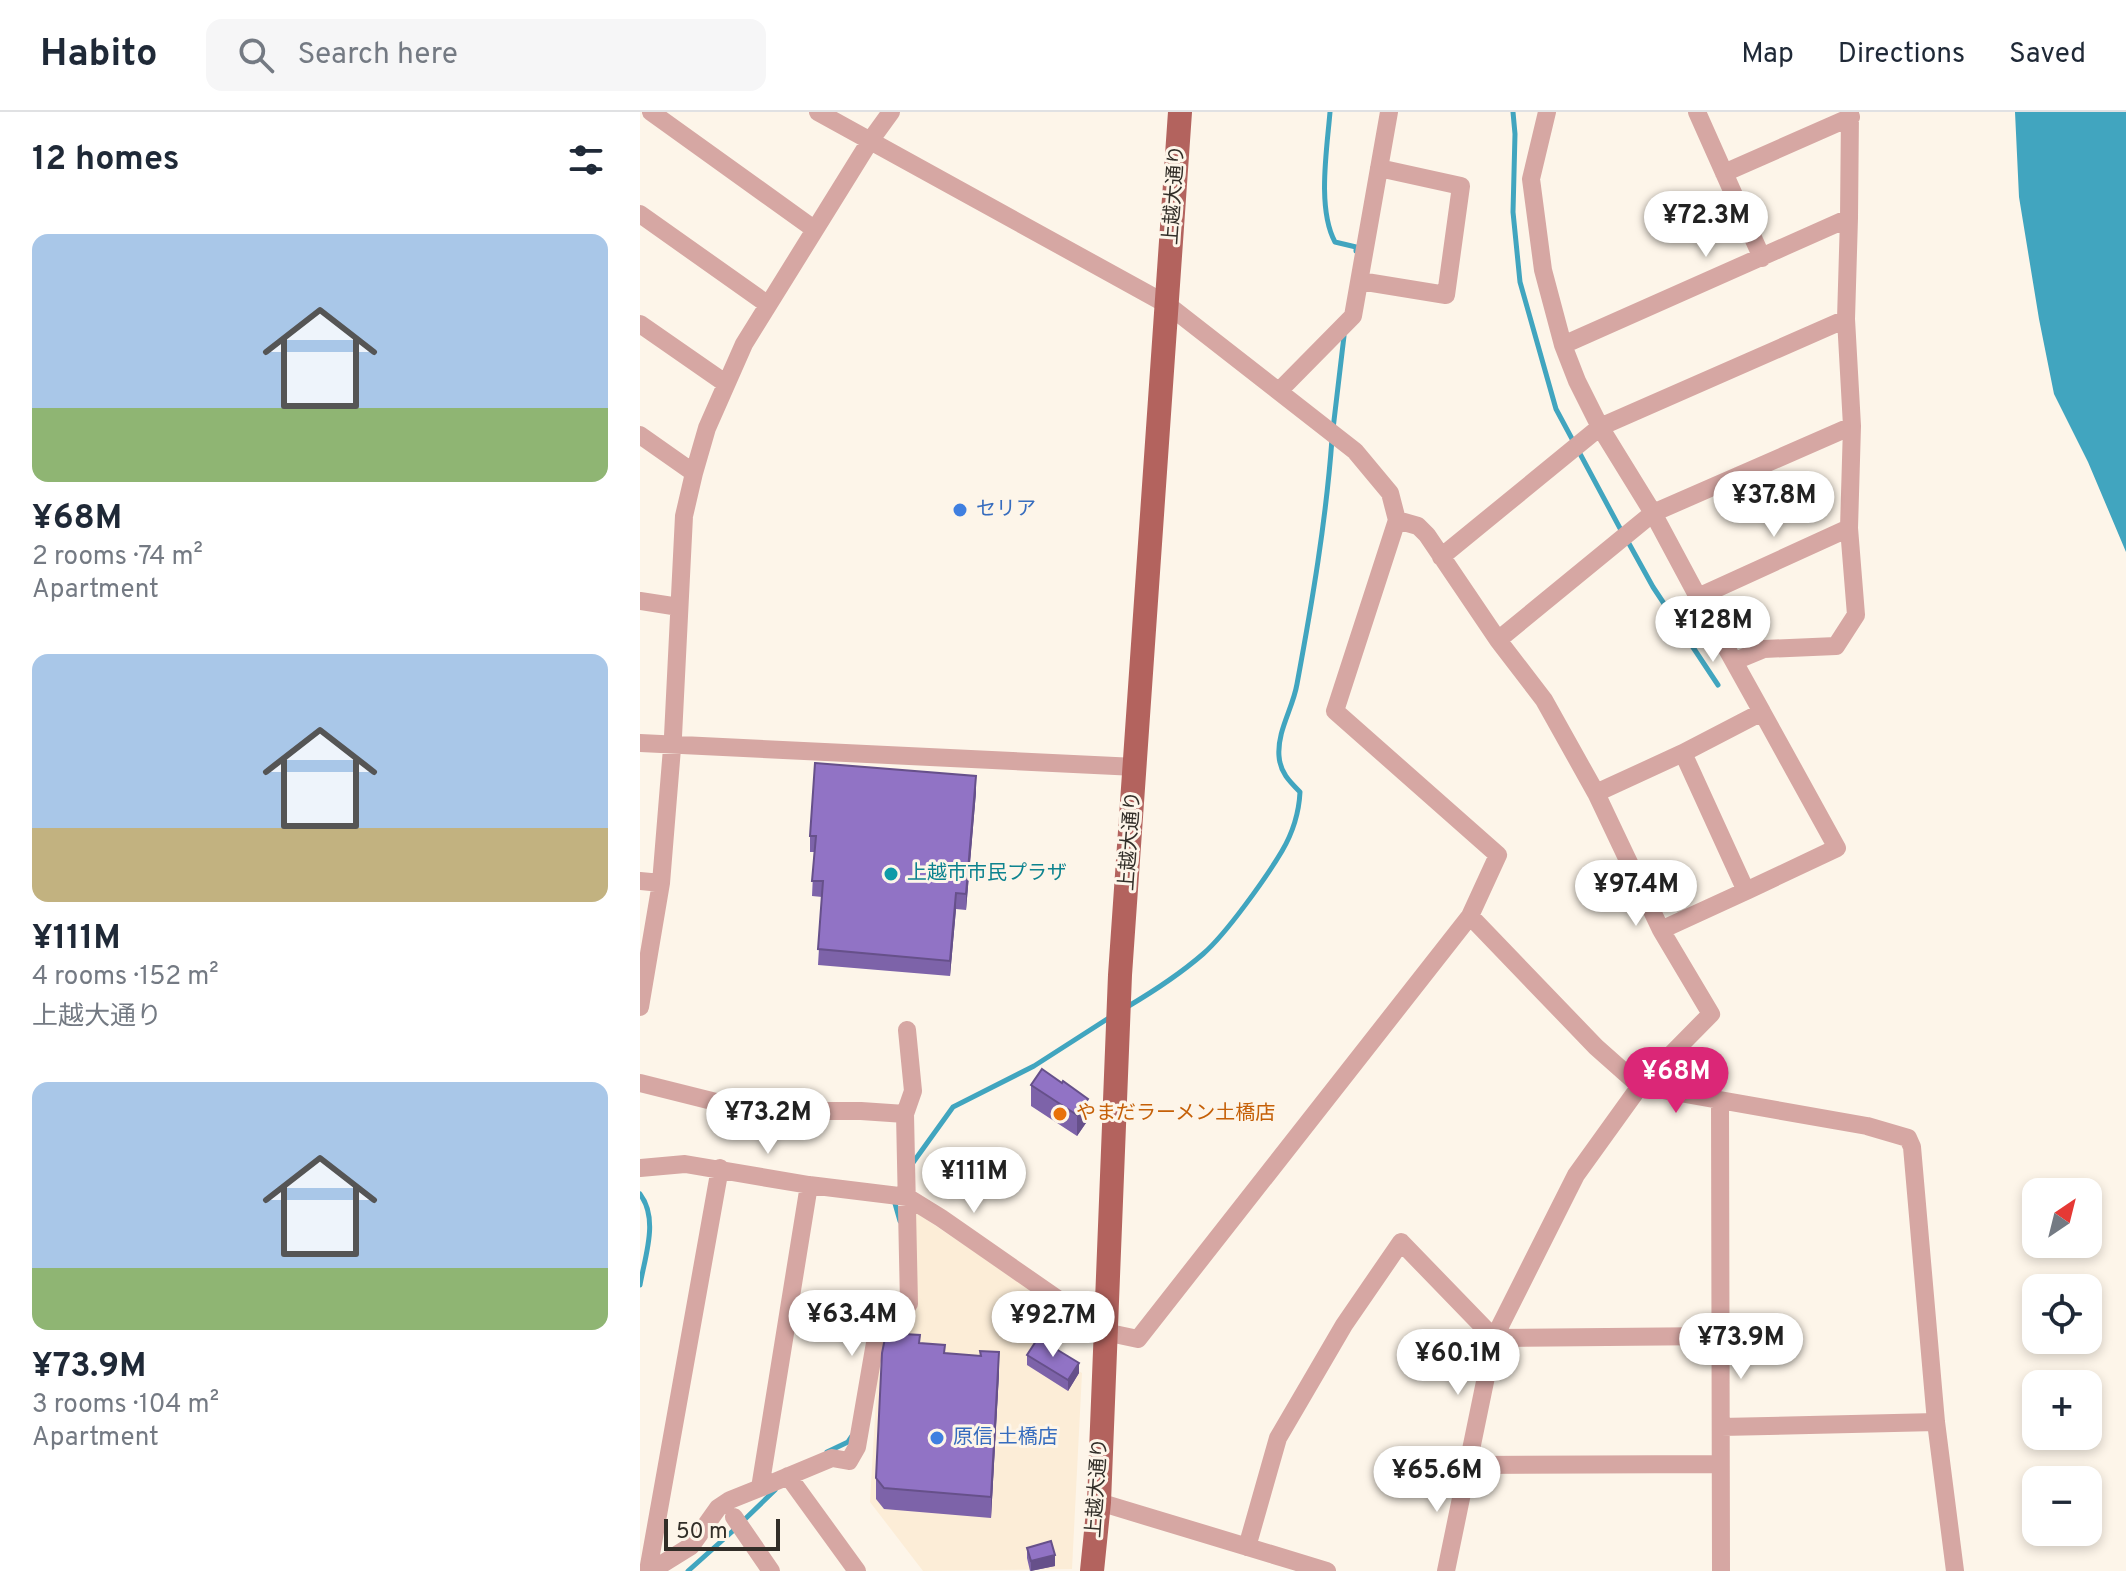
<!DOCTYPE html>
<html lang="en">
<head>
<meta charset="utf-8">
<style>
	:root { --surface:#fff; --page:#f6f6f7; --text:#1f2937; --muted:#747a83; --line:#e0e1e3; --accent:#db2777 }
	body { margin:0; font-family:Overpass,"Noto Sans JP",sans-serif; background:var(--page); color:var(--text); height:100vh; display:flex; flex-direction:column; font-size:30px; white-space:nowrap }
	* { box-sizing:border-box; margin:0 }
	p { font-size:26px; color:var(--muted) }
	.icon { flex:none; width:44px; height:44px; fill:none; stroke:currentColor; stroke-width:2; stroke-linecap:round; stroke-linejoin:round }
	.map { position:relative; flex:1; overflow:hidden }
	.panel { display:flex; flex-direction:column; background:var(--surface); width:640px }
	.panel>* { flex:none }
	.needle { width:52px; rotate:35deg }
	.fabs { position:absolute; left:1382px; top:1066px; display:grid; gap:16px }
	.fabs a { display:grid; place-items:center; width:80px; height:80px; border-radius:16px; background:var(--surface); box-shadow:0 4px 12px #0003; font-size:40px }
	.scale { position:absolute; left:24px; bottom:20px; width:116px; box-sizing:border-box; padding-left:8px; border:4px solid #322e28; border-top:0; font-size:22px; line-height:28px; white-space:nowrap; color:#322e28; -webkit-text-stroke:6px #fdf5e9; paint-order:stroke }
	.price { position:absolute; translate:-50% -68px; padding:0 18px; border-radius:28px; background:#fff; color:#222; font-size:26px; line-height:52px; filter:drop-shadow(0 2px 4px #0008) }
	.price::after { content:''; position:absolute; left:50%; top:48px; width:24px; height:18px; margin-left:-12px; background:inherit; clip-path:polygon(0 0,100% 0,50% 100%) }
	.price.on { background:var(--accent); color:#fff }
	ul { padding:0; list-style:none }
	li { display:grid; align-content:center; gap:16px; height:424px; padding:0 32px }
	li span { display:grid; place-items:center; height:248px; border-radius:16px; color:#555 }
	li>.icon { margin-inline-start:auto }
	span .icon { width:144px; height:144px; fill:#fffc; stroke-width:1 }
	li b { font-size:34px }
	h2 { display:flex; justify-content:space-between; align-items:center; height:96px; padding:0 32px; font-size:34px }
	header { display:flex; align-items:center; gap:48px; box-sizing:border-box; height:112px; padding:0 40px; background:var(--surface); border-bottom:2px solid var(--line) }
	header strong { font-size:38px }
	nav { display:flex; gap:44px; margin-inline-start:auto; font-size:28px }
	.search { width:560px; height:72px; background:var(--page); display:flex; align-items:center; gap:20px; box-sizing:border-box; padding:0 28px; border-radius:16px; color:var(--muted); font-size:30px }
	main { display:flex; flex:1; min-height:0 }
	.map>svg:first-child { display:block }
	.built { fill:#fcedd7 }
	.water { fill:#41a5bf }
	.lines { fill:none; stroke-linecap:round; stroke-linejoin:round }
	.stream { stroke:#41a5bf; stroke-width:5 }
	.minor { stroke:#d6a7a3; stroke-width:18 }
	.major { stroke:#b3635e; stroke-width:24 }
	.wall { fill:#7d63a9 }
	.shaded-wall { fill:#66508a }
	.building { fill:#9173c5; stroke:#66508a; stroke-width:2 }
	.shop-dot { fill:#3f7fe0; stroke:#fdf5e9; stroke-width:3 }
	.culture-dot { fill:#0f9aa8; stroke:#fdf5e9; stroke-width:3 }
	.food-dot { fill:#e8710a; stroke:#fdf5e9; stroke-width:3 }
	.labels { text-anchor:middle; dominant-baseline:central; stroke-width:6; stroke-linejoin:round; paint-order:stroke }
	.street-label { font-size:20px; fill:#322e28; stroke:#fdf5e9 }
	.shop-label { font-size:20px; fill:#366cbe; stroke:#fdf5e9; text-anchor:start }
	.culture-label { font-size:20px; fill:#0d838f; stroke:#fdf5e9; text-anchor:start }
	.food-label { font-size:20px; fill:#c56008; stroke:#fdf5e9; text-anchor:start }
</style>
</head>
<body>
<header>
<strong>Habito</strong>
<div class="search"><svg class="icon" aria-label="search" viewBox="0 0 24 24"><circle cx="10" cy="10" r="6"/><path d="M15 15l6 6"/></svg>Search here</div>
<nav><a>Map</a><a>Directions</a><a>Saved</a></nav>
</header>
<main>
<section class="panel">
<h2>12 homes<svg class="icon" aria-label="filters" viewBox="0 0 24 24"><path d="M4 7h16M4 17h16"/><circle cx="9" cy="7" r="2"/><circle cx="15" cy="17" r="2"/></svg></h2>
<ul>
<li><span style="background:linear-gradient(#a9c7e8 70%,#8fb573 0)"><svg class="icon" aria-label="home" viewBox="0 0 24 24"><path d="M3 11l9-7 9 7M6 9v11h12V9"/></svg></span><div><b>¥68M</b><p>2 rooms · 74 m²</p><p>Apartment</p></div></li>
<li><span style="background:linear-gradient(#a9c7e8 70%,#c2b280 0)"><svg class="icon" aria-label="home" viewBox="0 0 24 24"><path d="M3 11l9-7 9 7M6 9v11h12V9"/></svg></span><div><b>¥111M</b><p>4 rooms · 152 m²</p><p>上越大通り</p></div></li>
<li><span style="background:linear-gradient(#a9c7e8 75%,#8fb573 0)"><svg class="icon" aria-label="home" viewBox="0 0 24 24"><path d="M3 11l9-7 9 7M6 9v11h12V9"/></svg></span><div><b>¥73.9M</b><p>3 rooms · 104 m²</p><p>Apartment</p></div></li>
</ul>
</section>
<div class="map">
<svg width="1486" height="1459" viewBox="0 0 1486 1459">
	<rect width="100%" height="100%" fill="#fdf5e9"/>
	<path class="built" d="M275,1100L390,1177L371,1217L442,1261L432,1457L283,1459L230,1390L238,1252L244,1239L277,1196L272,1102Z"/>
	<path class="water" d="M1375,0H1486V440L1448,350L1414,282L1399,207L1379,85Z"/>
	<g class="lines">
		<path class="stream" d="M690,0C687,37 677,97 695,130L716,135V139
			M873,0L875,22L873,100L880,170L916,297L982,420
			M693,317L704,224
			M987,428L1013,475L1078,573
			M487,895C514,879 540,862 563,842C586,822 626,766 642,739C652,722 659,700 660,680C649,669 640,660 639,644C637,619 653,596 657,572C672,491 686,409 692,327
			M272,1052L313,995L394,954L472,904
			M0,1082C19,1107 5,1144 0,1173
			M254,1088L260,1109
			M187,1340L208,1330L212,1324
			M102,1410L135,1378
			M48,1459L95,1417"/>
		<path class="minor" d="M11,0L174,117
			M907,0L891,67L903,158L923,233
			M1057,0L1122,146
			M1084,61L1211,5
			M0,102L127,192
			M1209,106L1210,0
			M720,169L806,183L821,74L739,56
			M0,212L85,271
			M640,278L713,204L749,0
			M0,323L54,361
			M757,408L778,414L787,423L858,528L904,588L956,681L1043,641L1106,779L1197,736L1122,600L1043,641
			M801,445L960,315L937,269L923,233L1209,106L1206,207
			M1058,485L1122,600
			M0,489L39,495
			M858,528L1013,401L1058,485L1209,416L1212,314L1206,207L960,315L1013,401L1212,314
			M1095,549L1124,537L1196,534L1216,503L1209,416
			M0,631L496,655
			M956,681L1021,818L1106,779
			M0,769L21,771
			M830,804L956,935L1000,974L1227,1014L1268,1026L1272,1035L1296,1310L1315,1459
			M0,895L21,771L33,624L44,404L54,361L67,316L104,232L230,29L251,0
			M0,971L112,999H221L265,1002L269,1192L236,1225L217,1335L209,1349L192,1346L120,1376
			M1080,990L1081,1459
			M265,1002L273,979L267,918
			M0,1056L45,1052L169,1073L267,1085L301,1106L465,1220L498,1227L830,804L858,743L695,599L757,408L750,381L715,339L528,193L178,0
			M1081,1315L1296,1310
			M829,1353L1080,1352
			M148,1364L217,1459
			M459,1390L687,1459
			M94,1405L131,1459
			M607,1435L638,1326L704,1213L761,1130L854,1226L1078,1224
			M8,1459L80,1056
			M11,1459L51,1434L78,1396L90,1388L120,1376L169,1073
			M806,1459L854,1226L936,1063L1000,974L1071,902L1021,818"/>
		<path class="major" d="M452,1459L459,1390L480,863L540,0"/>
	</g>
	<path class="wall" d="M336,680L326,798L316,797L310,864L178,853L182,785L172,784L174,740H170V724Z
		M391,973L448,1008L437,1024L391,994Z
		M280,1231L359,1261L351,1406L244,1397L236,1387V1366Z
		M387,1243L439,1261L428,1279L387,1253Z
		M387,1436L415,1454L390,1459L387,1446Z"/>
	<path class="shaded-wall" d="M336,664V680L326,798V782Z
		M316,781V797L310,864V849Z
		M448,987V1008L437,1024V1003Z
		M359,1240V1261L351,1406V1385Z
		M439,1251V1261L428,1279V1268Z
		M415,1443V1454L391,1459V1449Z"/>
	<path class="building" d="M175,651L336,664L326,782L316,781L310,849L178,837L183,769H172L176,724H170Z
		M402,957L422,971L423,969L448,987L437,1003L391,973Z
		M246,1221L280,1223L279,1231L305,1233L304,1241L341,1244L340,1239L359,1240L351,1385L244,1376L236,1366L242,1241Z
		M398,1226L439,1251L428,1268L387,1243Z
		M411,1429L415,1443L391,1449L387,1436Z"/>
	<g class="shop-dot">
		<circle cx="320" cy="398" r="8"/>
		<circle cx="297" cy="1326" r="8"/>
	</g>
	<circle class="culture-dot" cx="251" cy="762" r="8"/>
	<circle class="food-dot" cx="420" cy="1002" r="8"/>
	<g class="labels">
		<g class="street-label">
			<text transform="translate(535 83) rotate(-86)">上越大通り</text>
			<text transform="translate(491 729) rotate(-86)">上越大通り</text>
			<text transform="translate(458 1376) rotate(-86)">上越大通り</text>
		</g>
		<g class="shop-label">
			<text x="336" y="398">セリア</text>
			<text x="313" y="1326">原信 土橋店</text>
		</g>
		<g class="culture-label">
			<text x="267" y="762">上越市市民プラザ</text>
		</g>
		<g class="food-label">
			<text x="436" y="1002">やまだラーメン土橋店</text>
		</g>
	</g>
</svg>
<div class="fabs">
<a><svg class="needle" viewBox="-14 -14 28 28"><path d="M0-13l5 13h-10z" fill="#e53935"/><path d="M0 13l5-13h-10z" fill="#747a83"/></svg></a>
<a><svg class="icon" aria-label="locate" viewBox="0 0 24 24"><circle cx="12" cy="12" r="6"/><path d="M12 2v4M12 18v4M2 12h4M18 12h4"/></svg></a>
<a>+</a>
<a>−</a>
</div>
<div class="scale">50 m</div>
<b class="price" style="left:1066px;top:147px">¥72.3M</b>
<b class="price" style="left:1134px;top:427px">¥37.8M</b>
<b class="price" style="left:1073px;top:552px">¥128M</b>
<b class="price" style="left:996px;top:816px">¥97.4M</b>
<b class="price on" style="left:1036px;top:1003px">¥68M</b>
<b class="price" style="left:128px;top:1044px">¥73.2M</b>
<b class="price" style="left:334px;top:1103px">¥111M</b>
<b class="price" style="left:212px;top:1246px">¥63.4M</b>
<b class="price" style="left:413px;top:1247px">¥92.7M</b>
<b class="price" style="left:1101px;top:1269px">¥73.9M</b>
<b class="price" style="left:818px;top:1285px">¥60.1M</b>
<b class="price" style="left:797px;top:1402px">¥65.6M</b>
</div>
</main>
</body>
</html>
